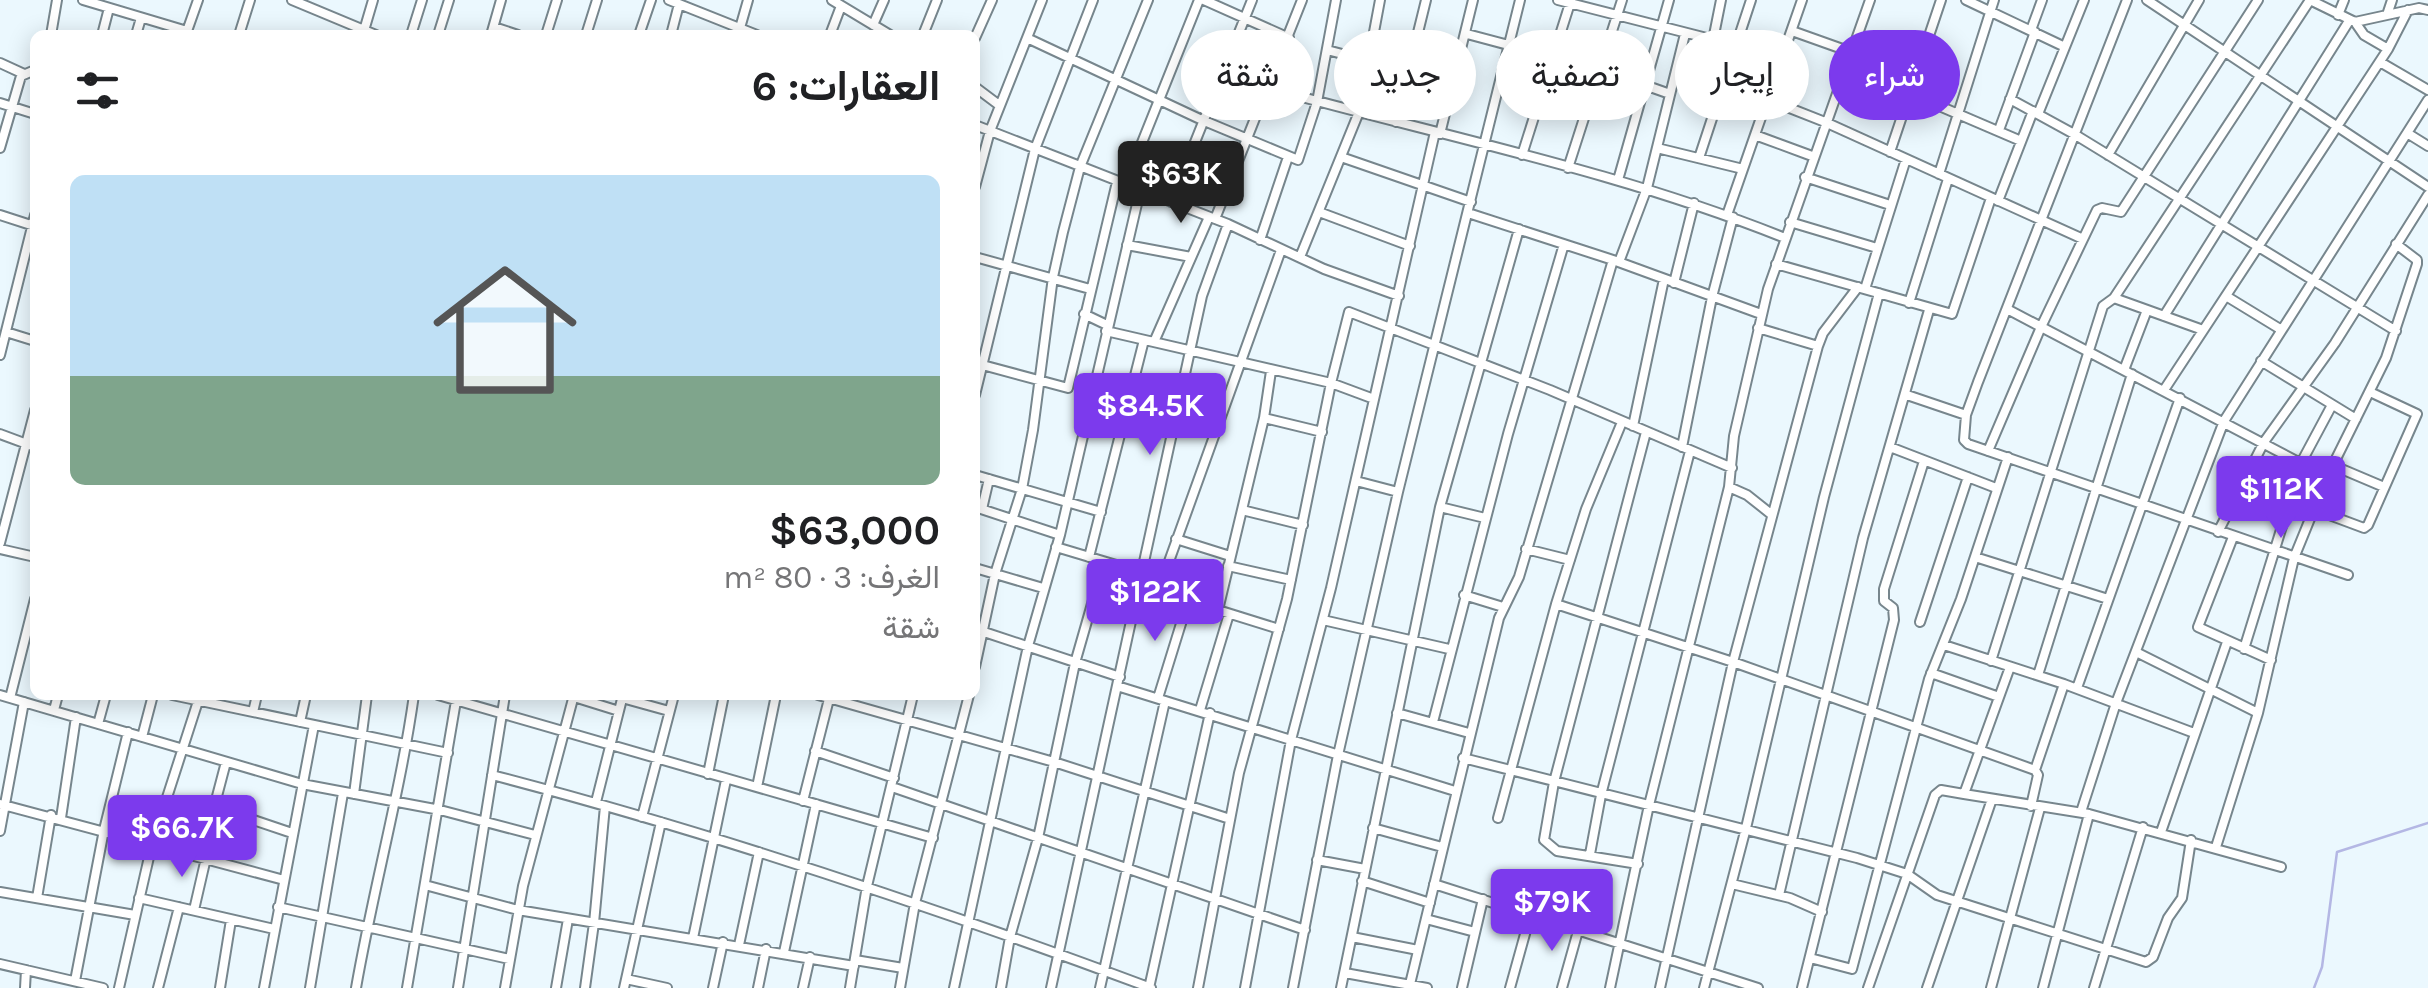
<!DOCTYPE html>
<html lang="ar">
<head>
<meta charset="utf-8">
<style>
	:root { --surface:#fff; --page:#f2f2f2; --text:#202124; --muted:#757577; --line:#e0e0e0; --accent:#7c3aed }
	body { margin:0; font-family:Karla,Vazirmatn,sans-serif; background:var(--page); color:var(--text); direction:rtl; height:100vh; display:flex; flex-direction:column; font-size:38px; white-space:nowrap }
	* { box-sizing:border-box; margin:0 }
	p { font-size:32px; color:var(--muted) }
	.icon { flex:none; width:55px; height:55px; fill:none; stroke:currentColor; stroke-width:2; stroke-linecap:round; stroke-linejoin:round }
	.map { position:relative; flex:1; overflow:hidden; direction:ltr }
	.drawer { position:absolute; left:30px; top:30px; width:950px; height:670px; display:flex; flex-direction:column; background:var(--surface); border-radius:15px; box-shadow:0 5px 25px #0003; direction:rtl }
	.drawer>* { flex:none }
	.banner { position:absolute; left:1010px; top:30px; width:950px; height:90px; direction:rtl; display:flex; gap:20px }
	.price { position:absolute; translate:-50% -85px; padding:0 22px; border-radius:10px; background:var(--accent); color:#fff; font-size:32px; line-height:65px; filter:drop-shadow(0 2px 5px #0008) }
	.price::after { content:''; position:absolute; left:50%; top:60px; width:30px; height:22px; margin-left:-15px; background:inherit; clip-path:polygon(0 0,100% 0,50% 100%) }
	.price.on { background:#222; color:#fff }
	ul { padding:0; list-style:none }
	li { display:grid; align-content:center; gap:20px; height:530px; padding:0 40px }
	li+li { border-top:2px solid var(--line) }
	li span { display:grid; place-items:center; height:310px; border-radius:15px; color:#555 }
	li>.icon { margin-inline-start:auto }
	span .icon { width:180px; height:180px; fill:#fffc; stroke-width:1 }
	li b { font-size:42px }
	h2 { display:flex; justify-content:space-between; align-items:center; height:120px; padding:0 40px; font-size:42px }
	.pill { padding:0 35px; border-radius:45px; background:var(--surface); box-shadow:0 5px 25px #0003; font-size:35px; line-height:90px }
	.pill.on { background:var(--accent); color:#fff }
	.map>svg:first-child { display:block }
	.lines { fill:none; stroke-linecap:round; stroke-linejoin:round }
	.stream { stroke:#b4b7e4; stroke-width:2.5 }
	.minor-casing { stroke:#77868d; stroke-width:12 }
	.minor { stroke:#fff; stroke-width:8 }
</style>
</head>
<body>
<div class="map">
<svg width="2428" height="988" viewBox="0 0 2428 988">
	<rect width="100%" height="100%" fill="#ebf8fe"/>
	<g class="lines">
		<path class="stream" d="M2314,988L2322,967L2337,852L2428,823"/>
		<defs>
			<path id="minor" d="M83,0L187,31
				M292,0L376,35
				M669,0L757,35
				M832,0L890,35
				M1204,0L1289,38
				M1558,0L1738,46
				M1966,0L2065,47
				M2127,0L1978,382L1966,415L1964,440L1968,444L2348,575
				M2147,0L2428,187
				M2310,0L2355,22L2419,8L2428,10
				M2338,15L2344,0
				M2387,15L2392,0
				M2355,22L2364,35L2388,49
				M873,25L884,0
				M494,27L518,35
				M740,28L748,0
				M2031,30L2042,0
				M1792,31L1851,52
				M186,34L198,0
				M363,34L373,0
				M1467,34L1602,70L1670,94
				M51,35L57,0
				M102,35L109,8
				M136,35L141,18
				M239,35L250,0
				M411,35L422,0
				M438,35L449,0
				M491,35L501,0
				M546,35L557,0
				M586,35L597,0
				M639,35L651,0
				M671,35L679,4
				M830,35L841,6
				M923,35L937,0
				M975,38L992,0
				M1027,38L1202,120L1298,160L1317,102L1336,0
				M1713,40L1721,0
				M1327,50L1369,61
				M2380,62L2428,90
				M0,63L24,74
				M1678,64L1825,122L2083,239
				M1846,66L2021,141
				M975,87L999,105
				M1269,88C1442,136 1618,171 1785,238
				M2010,99L2074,134L2396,331
				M0,103L35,114
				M2038,114L2084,0
				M1396,122L1426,0
				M975,125L1228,224L1324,269L1399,296
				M1999,130L2035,32
				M2407,133L2428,146
				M1440,134L1473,0
				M1755,135L1812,156
				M0,148L21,76L35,70
				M1657,148L1743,169
				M1890,152L1941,0
				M1522,155L1571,0
				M2108,155L2199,0
				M1341,157L1471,202
				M1699,158L1751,0
				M1568,168L1622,0
				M1939,174L1994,0
				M1805,177L1890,205
				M1618,180L1669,0
				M1125,185L1199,0
				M975,187L990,131L1042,0
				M1998,201L2033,111
				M1171,202L1252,0
				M1319,212L1410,246
				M1468,213L1613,260L1761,314
				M0,215L34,226
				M1727,215L1802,0
				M1215,219L1302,0
				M1790,222L1877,248
				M1260,240L1288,157
				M1127,245L1191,257
				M975,257L1090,289
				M1300,257L1359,112L1380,0
				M1619,262L1647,188L1685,34
				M1776,264L1952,314L1991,198
				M1674,283L1694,203
				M1865,289L1906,159
				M2226,296L2280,329
				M2114,298L2203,330
				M1909,303L1948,179
				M2007,309L2327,477
				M1084,314L1107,325
				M2164,316L2349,21
				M1758,328L1818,346
				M1106,331L1331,383L1374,399
				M6,332L35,341
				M1154,342L1209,217
				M0,355L35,215
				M2261,361L2356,419
				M975,363L1068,388L1117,182
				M2124,370L2147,310
				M2164,390L2388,49L2408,10
				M975,395L1035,149L1093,0
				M1907,395L1966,415
				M1264,418L1322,432
				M1633,426L1664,279
				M0,434L35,447
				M1682,447L1712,297L1733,217
				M1890,447L1996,488
				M1988,451L2041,327L2097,210L2102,208L2121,212L2258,0
				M2301,463L2332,405
				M2332,465L2384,487
				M975,475L1101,512
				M1356,481L1398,492
				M1729,487L1747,495L1771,514
				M975,507L1060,535
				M1440,507L1485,518
				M982,509L989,479
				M2313,509L2364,528L2368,525L2417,414L2370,392
				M1242,510L1303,525
				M2218,532L2264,442L2335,343L2428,195
				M2233,537L2198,627L2271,660
				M1176,539L1230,556
				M0,543L35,410
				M1056,547L1143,573
				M0,549L35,557
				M1526,549L1570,560
				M1089,557L1144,340
				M1975,557L2108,599
				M1228,566L1291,580
				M975,568L1043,588
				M1141,586L1279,629
				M1158,592L1281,250
				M1464,595L1503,607
				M1556,604L1586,509L1622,422
				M1218,610L1264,418L1271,371
				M1323,620L1449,649
				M1920,622L1968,477
				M975,629L1120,677
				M1944,645L2064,684L2194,733
				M2244,649L2288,507L2310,467
				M2136,652L2258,713
				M1991,661L2103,306L2114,298L2310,0
				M975,667L995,574L1022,489L1033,430L1053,277L1063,232L1080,167L1148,0
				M1931,673L1999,697
				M2038,675L2132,374
				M1117,686L1455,791
				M2077,688L2180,398
				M0,695L302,784L440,810L535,835
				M172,695L448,753
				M438,695L933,838
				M818,695L1054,762L1230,819
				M574,697L619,711
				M10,698L35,599
				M622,698L669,711
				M1158,698L1188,601
				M54,710L58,695
				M1200,710L1229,614
				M253,712L257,695
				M1397,713L1469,733
				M300,722L306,695
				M1433,722L1508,434L1564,244
				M98,724L106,695
				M142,737L153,695
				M815,751L894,778
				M1463,758L1857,858L1907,874L1937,895L2146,962L2153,957L2168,918L2182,898L2191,840
				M708,774L724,695
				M492,775C715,833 934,907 1151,988
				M757,787L776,695
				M892,787L1305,930
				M354,794L367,695
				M1964,794L2089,814L2281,867
				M803,801L830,695
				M596,802L623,695
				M0,804L284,880
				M2031,806L2038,775L2035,770L2064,684
				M215,807L292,833
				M2081,812L2116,703L2224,421L2428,100
				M642,817L674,695
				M61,818L76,717
				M1498,818L1556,604L1733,662L2035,770
				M1373,828L1442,847
				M0,831L24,702
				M2161,832L2227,642
				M2216,847L2258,713L2294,558L2327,477L2386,358L2417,264V260L2396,244
				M1590,854L1601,795L1690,451
				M201,857L226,762
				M1317,860L1365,869
				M1638,864L1557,851L1544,840L1554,782L1646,432
				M1362,881L1430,903
				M1434,884L1758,988
				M1732,884L1790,898L1822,912
				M425,885L518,910L854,966
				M0,892L135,915
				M1779,895L1863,538L1929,310
				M37,898L51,815
				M139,898L274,929
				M278,907L509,959
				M194,910L206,858
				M1426,919L1475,932
				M1352,937L1418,950
				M693,938L726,780
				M739,945L759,852
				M784,952L816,804
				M1810,958L1852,969L1929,679L1961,599L2008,457
				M855,960L903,968
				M0,964L103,988
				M1345,973L1427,988
				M626,979L667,988
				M75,981L104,830L128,732
				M1410,984L1499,618L1519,577L1613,260
				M25,988L26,970
				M119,988L152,844L200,695
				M158,988L179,907
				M220,988L231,920
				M264,988L314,725
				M310,988L343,793
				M356,988C373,890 400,794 414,695
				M407,988L457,695
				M458,988L505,695
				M505,988L523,886L574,695
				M556,988L568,919
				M585,988L594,923L605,806
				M624,988L661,822
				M713,988L723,942
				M758,988L766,949
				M803,988L810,957
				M850,988L867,886L913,695
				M900,988L915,903L969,695
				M954,988L1028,646L1060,535L1140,191
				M1001,988L1010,937L1038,838L1075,663L1104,562
				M1051,988L1202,296L1228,224
				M1100,988L1165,701
				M1149,988L1210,713
				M1198,988L1239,773L1287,599L1331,383L1349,312L1550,390L1732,468
				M1245,988L1291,740L1331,588L1435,132
				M1293,988L1338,755L1398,492L1520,0
				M1341,988L1440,507L1519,229
				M1462,988L1483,899
				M1510,988L1530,916
				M1562,988L1578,931
				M1610,988L1649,805L1729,487L1734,436L1768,289L1870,0
				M1660,988L1733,662L1818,346L1823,333L1858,287
				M1704,988L1746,828L1824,497L1879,293
				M1802,988L1894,620L1893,608L1884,601V589L1924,461
				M1868,988L1935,795L1941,790L1964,794L2010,667
				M1927,988L1992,799
				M1991,988L2040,808
				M2043,988L2089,814
				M2094,988L2143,827"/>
		</defs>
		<use href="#minor" class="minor-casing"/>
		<use href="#minor" class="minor"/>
	</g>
</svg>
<b class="price on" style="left:1181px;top:226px">$63K</b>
<b class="price" style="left:1150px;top:458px">$84.5K</b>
<b class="price" style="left:2281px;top:541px">$112K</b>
<b class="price" style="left:1155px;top:644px">$122K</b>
<b class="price" style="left:182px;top:880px">$66.7K</b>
<b class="price" style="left:1552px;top:954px">$79K</b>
<div class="banner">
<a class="pill on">شراء</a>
<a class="pill">إيجار</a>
<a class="pill">تصفية</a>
<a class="pill">جديد</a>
<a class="pill">شقة</a>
</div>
<section class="drawer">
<h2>العقارات: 6<svg class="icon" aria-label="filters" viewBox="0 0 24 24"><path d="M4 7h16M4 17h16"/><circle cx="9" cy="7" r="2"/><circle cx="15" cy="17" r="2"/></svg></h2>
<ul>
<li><span style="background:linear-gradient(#bfe0f5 65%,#7fa58c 0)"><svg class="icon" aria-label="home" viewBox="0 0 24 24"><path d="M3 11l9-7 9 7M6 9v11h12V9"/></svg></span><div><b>$63,000</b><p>الغرف: 3 · 80 m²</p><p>شقة</p></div></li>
</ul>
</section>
</div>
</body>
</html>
